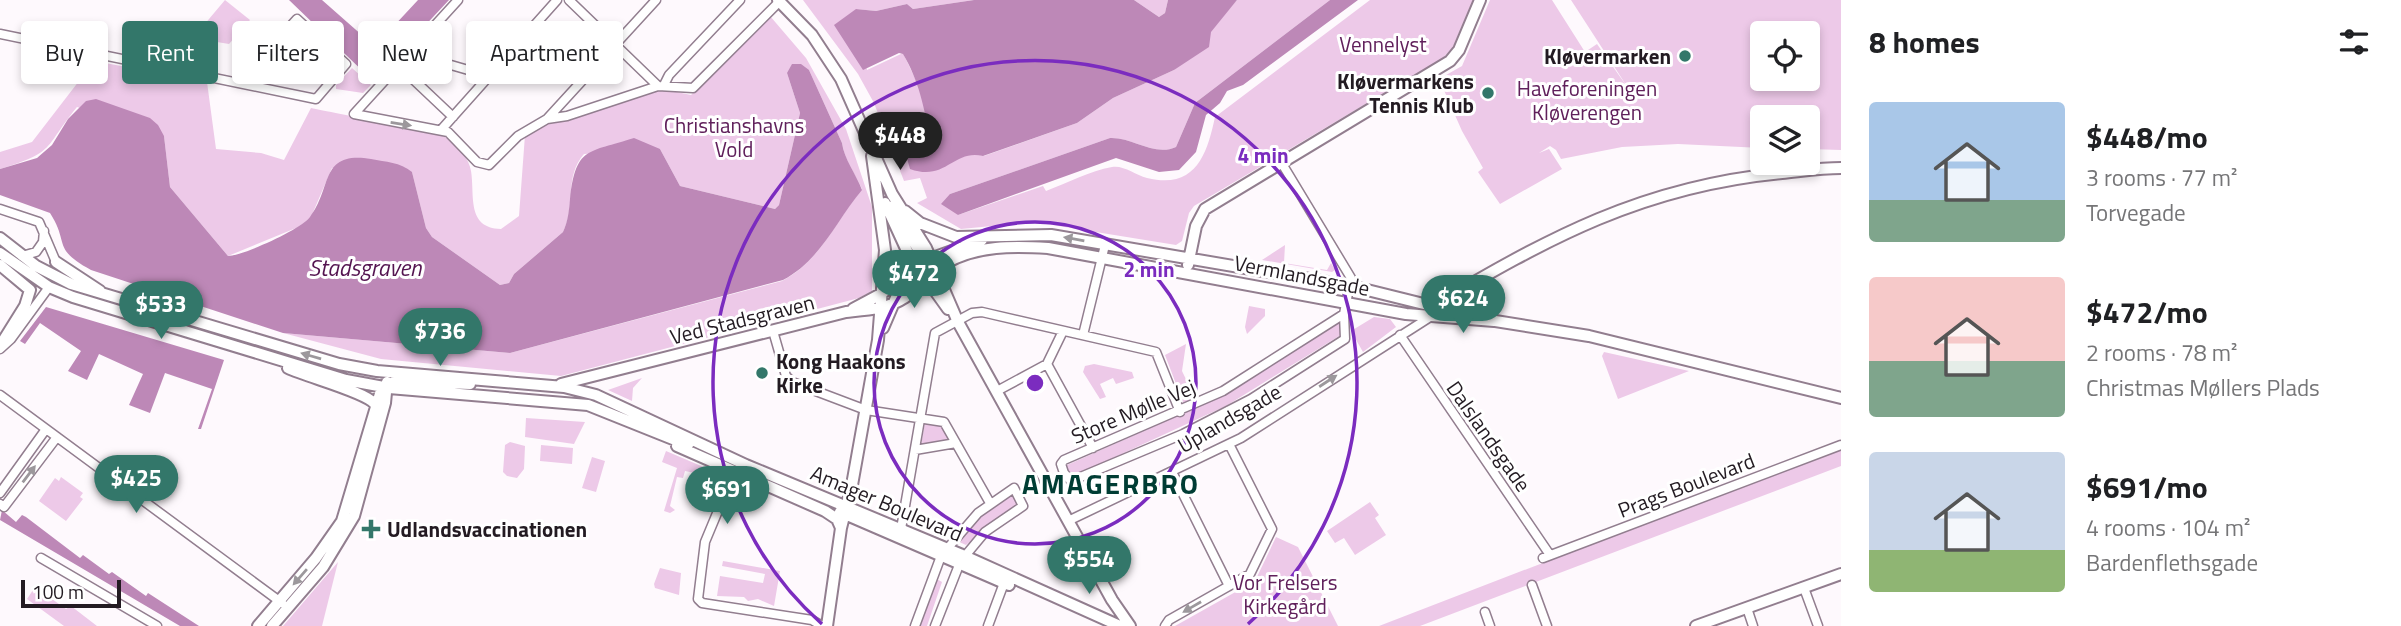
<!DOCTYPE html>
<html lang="en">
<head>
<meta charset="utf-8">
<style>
	:root { --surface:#fff; --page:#f6f6f6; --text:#202124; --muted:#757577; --accent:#33776a }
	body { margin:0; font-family:"Titillium Web",sans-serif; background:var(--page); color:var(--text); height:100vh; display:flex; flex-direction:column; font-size:26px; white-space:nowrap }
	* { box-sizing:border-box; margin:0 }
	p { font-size:23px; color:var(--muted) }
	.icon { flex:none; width:38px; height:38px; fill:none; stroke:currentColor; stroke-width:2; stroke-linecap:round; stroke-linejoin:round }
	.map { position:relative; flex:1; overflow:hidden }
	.side { display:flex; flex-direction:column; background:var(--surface); width:560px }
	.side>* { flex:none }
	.hud { position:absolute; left:21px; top:21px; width:665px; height:63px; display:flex; gap:14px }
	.fabs { position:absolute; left:1750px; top:21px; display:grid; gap:14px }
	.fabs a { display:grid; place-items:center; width:70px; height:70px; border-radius:7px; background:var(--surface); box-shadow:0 4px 10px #0003; font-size:35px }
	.scale { position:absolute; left:21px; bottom:18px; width:100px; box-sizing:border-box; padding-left:7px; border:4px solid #231b22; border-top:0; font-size:19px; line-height:24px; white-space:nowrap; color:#231b22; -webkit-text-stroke:5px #fff; paint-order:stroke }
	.price { position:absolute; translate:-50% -60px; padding:0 16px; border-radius:24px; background:var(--accent); color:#fff; font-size:23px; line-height:46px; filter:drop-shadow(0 2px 4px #0008) }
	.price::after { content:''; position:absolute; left:50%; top:42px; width:21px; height:16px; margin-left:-10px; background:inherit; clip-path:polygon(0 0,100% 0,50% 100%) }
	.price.selected { background:#222; color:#fff }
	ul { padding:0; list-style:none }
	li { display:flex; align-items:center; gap:21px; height:175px; padding:0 28px }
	li span { display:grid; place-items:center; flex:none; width:196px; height:140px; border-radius:7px; color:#555 }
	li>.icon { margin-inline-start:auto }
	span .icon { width:84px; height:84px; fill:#fffc; stroke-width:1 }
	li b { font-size:30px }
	h2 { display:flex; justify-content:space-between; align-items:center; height:84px; padding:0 28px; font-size:30px }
	.chip { padding:0 24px; border-radius:7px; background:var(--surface); box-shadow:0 4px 10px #0003; font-size:24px; line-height:63px }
	.chip.selected { background:var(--accent); color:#fff }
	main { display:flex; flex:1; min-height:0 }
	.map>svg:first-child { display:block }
	.green { fill:#edc9e8; fill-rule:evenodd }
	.water { fill:#bd88b7 }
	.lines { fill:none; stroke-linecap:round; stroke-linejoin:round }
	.street-casing { stroke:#927e8f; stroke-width:11 }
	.secondary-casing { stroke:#927e8f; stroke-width:14 }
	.street { stroke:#fff; stroke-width:8 }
	.secondary { stroke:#fff; stroke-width:10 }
	.oneway { fill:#9c989c }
	.ring { fill:none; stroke:#7b2cbf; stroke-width:3.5 }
	.poi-dot { fill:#33776a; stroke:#fff; stroke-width:2.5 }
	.labels { text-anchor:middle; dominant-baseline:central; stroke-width:6; stroke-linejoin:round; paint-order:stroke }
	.park-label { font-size:21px; fill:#60205b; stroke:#fff }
	.poi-label { font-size:21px; font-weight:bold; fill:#231b22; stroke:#fff; text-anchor:end }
	.street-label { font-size:21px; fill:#231b22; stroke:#fff }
	.water-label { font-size:23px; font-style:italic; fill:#541450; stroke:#fff }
	.district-label { font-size:28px; font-weight:bold; letter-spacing:2px; fill:#003d34; stroke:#fff }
	.centre { fill:#7b2cbf; stroke:#fff; stroke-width:3.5 }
	.ring-label { font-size:21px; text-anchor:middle; font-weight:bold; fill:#7b2cbf; stroke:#fff; stroke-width:6; stroke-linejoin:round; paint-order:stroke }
</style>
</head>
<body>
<main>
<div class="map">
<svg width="1841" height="626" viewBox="0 0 1841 626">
	<rect width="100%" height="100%" fill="#fef9fd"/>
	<path class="green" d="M225,0L250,20L229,44L193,38Z
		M803,0H974L913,9L907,4L876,11L856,9L867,70L903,53L922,93L930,138L924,146L908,148L959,157L971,153L984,156L1077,123L1113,98L1174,70L1237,0H1330L1195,103L1176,147C1154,157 1133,137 1110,138L950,194L958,215L1043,186L1046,191C1067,183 1090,171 1112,167C1124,165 1135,175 1147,178C1196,190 1207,154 1215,117L1370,0H1473L1453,47L1443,58L1194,206L1189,213L1182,241L1176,245L1034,222L961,229L917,203L927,198L920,178L904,181L874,103L858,74Z
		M1134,0H1168L1165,13L1159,17Z
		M1490,0H1552L1585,52L1597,44L1628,88L1571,0H1841V150L1808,149V117H1762V148L1678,144L1622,147L1561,159L1556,150L1550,146L1539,153L1549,149L1562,169L1500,204L1478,172L1483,168L1462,131L1439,79L1462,66ZM1808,33V79H1762V33Z
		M770,16L806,58L846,129L872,207V291L859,298L561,376L381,359L283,333L510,353L782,281C820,261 836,221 862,189C855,174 844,159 842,143L809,70L787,73L800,113L779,205L775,209L680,186L660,149L584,154C564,176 576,207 563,232L514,274L509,283L500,285L432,237L426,228L412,172L332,168L311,217L301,226L228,256L170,187L164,136L77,107C43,149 56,152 0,169V152L32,142L79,81L62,55L207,82L216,149L261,153L284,160L311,108C332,113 444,132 451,140C460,149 469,159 471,171C475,195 466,228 501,229L519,216L525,135L550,123L663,89L691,95Z
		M352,68L371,85L363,93L336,89V85Z
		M1285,245L1284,263L1327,270L1331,263L1335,270L1332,272L1262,260Z
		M1249,306L1265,309V316L1247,334L1245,327Z
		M1374,317L1390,319L1396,327L1363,352L1351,331Z
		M1341,320L1344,333L1226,406L1078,474L1067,473L1065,466L1220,397Z
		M1186,344L1182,371L1194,396L1200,395L1184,405L1165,355Z
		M1604,352L1689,371L1618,399L1602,356Z
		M1094,364L1132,372L1134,378L1116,384L1113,378L1100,384L1106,397L1100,399L1083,372L1085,366Z
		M642,378L633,388L632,401L608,390Z
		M526,418L585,422L574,444L525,437Z
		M925,423L941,425L950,440L921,445Z
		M510,442L525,446L524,469L517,478L507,476L503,472L505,445Z
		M541,445L573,448L572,464L540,461Z
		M1841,448V466L1420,626H1379Z
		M666,451L727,477L718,497L713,495L719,479L711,474L709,476L685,471L683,478L677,477L670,506L675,510L670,513L664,511L677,468L662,462Z
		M592,457L605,461L596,492L582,488Z
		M61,477L83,493L80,497L83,499L66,521L39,501L55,478L59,481Z
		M1011,493L1018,505C999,517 981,533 966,545L957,541L992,505Z
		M1370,502L1379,515L1375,518L1386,535L1355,555L1344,538L1335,543L1327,531Z
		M1276,537L1298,547L1338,626H1175L1255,581Z
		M723,561L780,571L774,606L758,599L748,601L744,597L717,596L720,576L763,583L765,574L722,566Z
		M338,562L322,626H283Z
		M660,568L681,573L679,595L655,588L654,584Z
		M935,578L942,582L927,626H918Z
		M35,587L66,609L71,606L97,626H64L27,599Z"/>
	<path class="water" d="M289,0H322L372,44L378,43L418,0H449L373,81Z
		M974,0H1134L1159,17L1165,13L1168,0H1237L1211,32L1209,47L1174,70L1113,98L1077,123L983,156C953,149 946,182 910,169L905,151L908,148L924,146L930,138C924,107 919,81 903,54L899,53L863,70L834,25L856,9L876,11L907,4L913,9Z
		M1330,0H1358L1243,85L1227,91L1220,103L1206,115L1196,152L1179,170L1159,172L1116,158L958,215L941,204L950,194L1110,138C1133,137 1154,157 1176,147L1195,103Z
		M792,64H801L809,70L842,143C844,159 856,174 862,190C836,221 820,261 783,280L510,353L283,333L91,270C51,248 70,244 50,213L0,195V169L37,158L52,145L68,119L86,101L96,99L150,118L158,125L164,136L170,187L228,256C242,256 302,229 310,217C333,187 319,151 371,159C386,162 400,162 412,172L426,228L432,237L500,285L509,283L514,274L563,232C568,221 569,211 570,199C576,146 588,153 634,138L660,149L680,186L775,209L779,205L800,113L787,73Z
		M46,307L224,360L201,429H198L212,389L165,373L150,413L129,405L143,374L99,354L87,380L68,371L81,351L40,323L25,344L20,341Z
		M2,510L16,522L22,515L26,517L80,558L83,555L109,574L112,572L146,596L148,593L199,626H180L0,520Z"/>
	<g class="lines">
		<defs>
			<path id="street" d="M458,0L354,114L448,132L477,162L489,165L518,136L547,119L567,116L658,86L693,88L780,1
				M569,0L658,86
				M0,34L316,99L346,64L297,19L248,73L245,83
				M419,42L444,63L489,76
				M398,65L453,117
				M664,85L669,75L740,0
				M547,119L656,0
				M441,130L557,0
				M1281,162L1351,278L1344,314L1223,391L1064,460L1061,464L1064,473L1071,481L1183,434L1251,399L1345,339L1344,314
				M0,209L39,222L56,262
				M22,256L36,252L43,242L44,231
				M773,331L786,376L792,382L866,410L944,422L990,503
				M1083,335L1105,245
				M1400,335L1550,555
				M0,349L11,339L49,287
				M1047,364L1093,448
				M997,391L1047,364L1063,331
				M0,395L282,603
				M915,450L956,443
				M1172,472L1229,586
				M0,493L46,429
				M725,494L705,542L698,599L702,603L812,620L822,626
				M0,504L4,507L57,437
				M1068,521L1241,438L1430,317
				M901,529L935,333L972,313L982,312L1156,352L1180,412
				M947,549L978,513L1014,488L1023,506L985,532L965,556
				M41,558L157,626
				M1543,558L1841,445
				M1532,585L1547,626
				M1804,588L1818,626
				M1747,608L1753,626
				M1485,612L1490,626
				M915,626L941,556
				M935,626L959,565
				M988,626L1004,583
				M1165,626L1169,620L1250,574L1272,529L1229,444"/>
			<path id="secondary" d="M778,0L812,35L841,79L892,194L926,248L958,322L1112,600L1130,626
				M885,203L908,253L948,309
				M892,206L927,264
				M905,211L920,223L956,237L1051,235L1351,286L1460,313
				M0,238L36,266L71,284L339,364L377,371L564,387L596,395L746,465L960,554L1120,626
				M0,253L49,287L73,297L346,380L389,388L588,405L688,445
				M56,262L100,291
				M0,265L30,290L25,306L0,346
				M1188,265L1196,226L1205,209L1450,61L1459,50L1480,0
				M1430,308C1548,238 1643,186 1782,173C1802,171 1821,168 1841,168
				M853,309L881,294L924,261L982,240
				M1489,320L1589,336L1841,398
				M883,328L898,293L920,274
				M288,368C307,377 366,392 375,404
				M561,384L846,312C865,310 888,309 904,298C920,288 931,272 946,263C977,245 1014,246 1048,248L1406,314L1494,321
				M677,446L825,511L837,519L841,528
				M840,512L1009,585
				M258,626L316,558L342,521L382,387L396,381L470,384
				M272,626L323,567L354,516L385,403L387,382
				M827,626L841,528L852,485L878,340L885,250L872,156
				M1696,626L1841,574"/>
		</defs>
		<use href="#street" class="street-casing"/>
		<use href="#secondary" class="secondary-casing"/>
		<use href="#street" class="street"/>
		<use href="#secondary" class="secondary"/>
	</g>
	<defs><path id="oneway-solid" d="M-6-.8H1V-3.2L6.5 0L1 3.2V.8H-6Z" transform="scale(1.75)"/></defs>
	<g class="oneway">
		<use href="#oneway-solid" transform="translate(401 124) rotate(9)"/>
		<use href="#oneway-solid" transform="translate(1074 239) rotate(-170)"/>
		<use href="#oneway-solid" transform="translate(311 356) rotate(-164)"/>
		<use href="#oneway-solid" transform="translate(1328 381) rotate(-33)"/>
		<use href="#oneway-solid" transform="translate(29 474) rotate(-53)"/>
		<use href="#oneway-solid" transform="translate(300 577) rotate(131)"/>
		<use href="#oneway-solid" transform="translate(1192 607) rotate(150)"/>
	</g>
	<g class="ring">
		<circle cx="1035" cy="383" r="161"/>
		<path d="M822 624A322 322 0 1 1 1248 624"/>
	</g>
	<g class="poi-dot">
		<circle cx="1685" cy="56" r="7"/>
		<circle cx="1488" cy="93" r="7"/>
		<circle cx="762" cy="373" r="7"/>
		<path d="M367.5 518.5h7v7h7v7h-7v7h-7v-7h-7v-7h7z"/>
	</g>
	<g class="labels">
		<g class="park-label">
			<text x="1383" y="44">Vennelyst</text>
			<text x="1587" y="88">Haveforeningen<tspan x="1587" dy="24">Kløverengen</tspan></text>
			<text x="734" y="125">Christianshavns<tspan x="734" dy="24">Vold</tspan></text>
			<text x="1285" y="582">Vor Frelsers<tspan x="1285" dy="24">Kirkegård</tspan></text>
		</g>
		<g class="poi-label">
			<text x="1671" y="56">Kløvermarken</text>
			<text x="1474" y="81">Kløvermarkens<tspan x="1474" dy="24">Tennis Klub</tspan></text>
			<text x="776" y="361" text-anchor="start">Kong Haakons<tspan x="776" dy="24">Kirke</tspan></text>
			<text x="387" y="529" text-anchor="start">Udlandsvaccinationen</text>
		</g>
		<g class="street-label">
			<text transform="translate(1302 275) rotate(11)">Vermlandsgade</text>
			<text transform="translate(742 319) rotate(-14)">Ved Stadsgraven</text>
			<text transform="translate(1133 411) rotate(-23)">Store Mølle Vej</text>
			<text transform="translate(1229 418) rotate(-30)">Uplandsgade</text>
			<text transform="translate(1489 436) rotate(55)">Dalslandsgade</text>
			<text transform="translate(1686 485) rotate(-21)">Prags Boulevard</text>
			<text transform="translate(887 503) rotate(23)">Amager Boulevard</text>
		</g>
		<g class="water-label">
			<text x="365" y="267">Stadsgraven</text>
		</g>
		<g class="district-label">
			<text x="1111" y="483">AMAGERBRO</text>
		</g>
	</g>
	<circle cx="1035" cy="383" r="10" class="centre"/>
	<g class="ring-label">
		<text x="1263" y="163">4 min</text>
		<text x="1149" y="277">2 min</text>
	</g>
</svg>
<div class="fabs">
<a><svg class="icon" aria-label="locate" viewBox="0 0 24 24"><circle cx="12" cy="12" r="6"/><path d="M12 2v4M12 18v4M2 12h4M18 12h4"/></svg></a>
<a><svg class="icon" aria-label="layers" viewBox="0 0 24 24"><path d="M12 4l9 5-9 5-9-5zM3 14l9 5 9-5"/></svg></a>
</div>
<div class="scale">100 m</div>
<b class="price selected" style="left:900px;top:172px">$448</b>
<b class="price" style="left:914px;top:310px">$472</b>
<b class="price" style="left:1463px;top:335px">$624</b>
<b class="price" style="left:161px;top:341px">$533</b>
<b class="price" style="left:440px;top:368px">$736</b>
<b class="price" style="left:136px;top:515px">$425</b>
<b class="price" style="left:727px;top:526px">$691</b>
<b class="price" style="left:1089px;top:596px">$554</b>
<div class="hud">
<a class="chip">Buy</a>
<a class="chip selected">Rent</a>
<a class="chip">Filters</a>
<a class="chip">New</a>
<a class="chip">Apartment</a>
</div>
</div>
<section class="side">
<h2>8 homes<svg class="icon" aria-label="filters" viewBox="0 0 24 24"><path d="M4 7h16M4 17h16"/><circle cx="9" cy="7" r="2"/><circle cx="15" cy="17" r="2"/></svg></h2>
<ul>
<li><span style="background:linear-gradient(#a9c7e8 70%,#7fa58c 0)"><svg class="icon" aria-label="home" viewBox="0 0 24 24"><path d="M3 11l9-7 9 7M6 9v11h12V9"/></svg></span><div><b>$448/mo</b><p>3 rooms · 77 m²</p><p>Torvegade</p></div></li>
<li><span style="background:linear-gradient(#f6c9c9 60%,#7fa58c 0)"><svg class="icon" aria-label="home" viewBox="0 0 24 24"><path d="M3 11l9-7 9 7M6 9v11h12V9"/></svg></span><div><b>$472/mo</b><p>2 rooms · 78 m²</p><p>Christmas Møllers Plads</p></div></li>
<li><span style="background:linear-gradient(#c9d6e8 70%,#8fb573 0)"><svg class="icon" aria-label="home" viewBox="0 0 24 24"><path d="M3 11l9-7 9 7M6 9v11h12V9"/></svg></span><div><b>$691/mo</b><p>4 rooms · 104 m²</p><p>Bardenflethsgade</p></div></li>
</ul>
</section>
</main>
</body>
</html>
